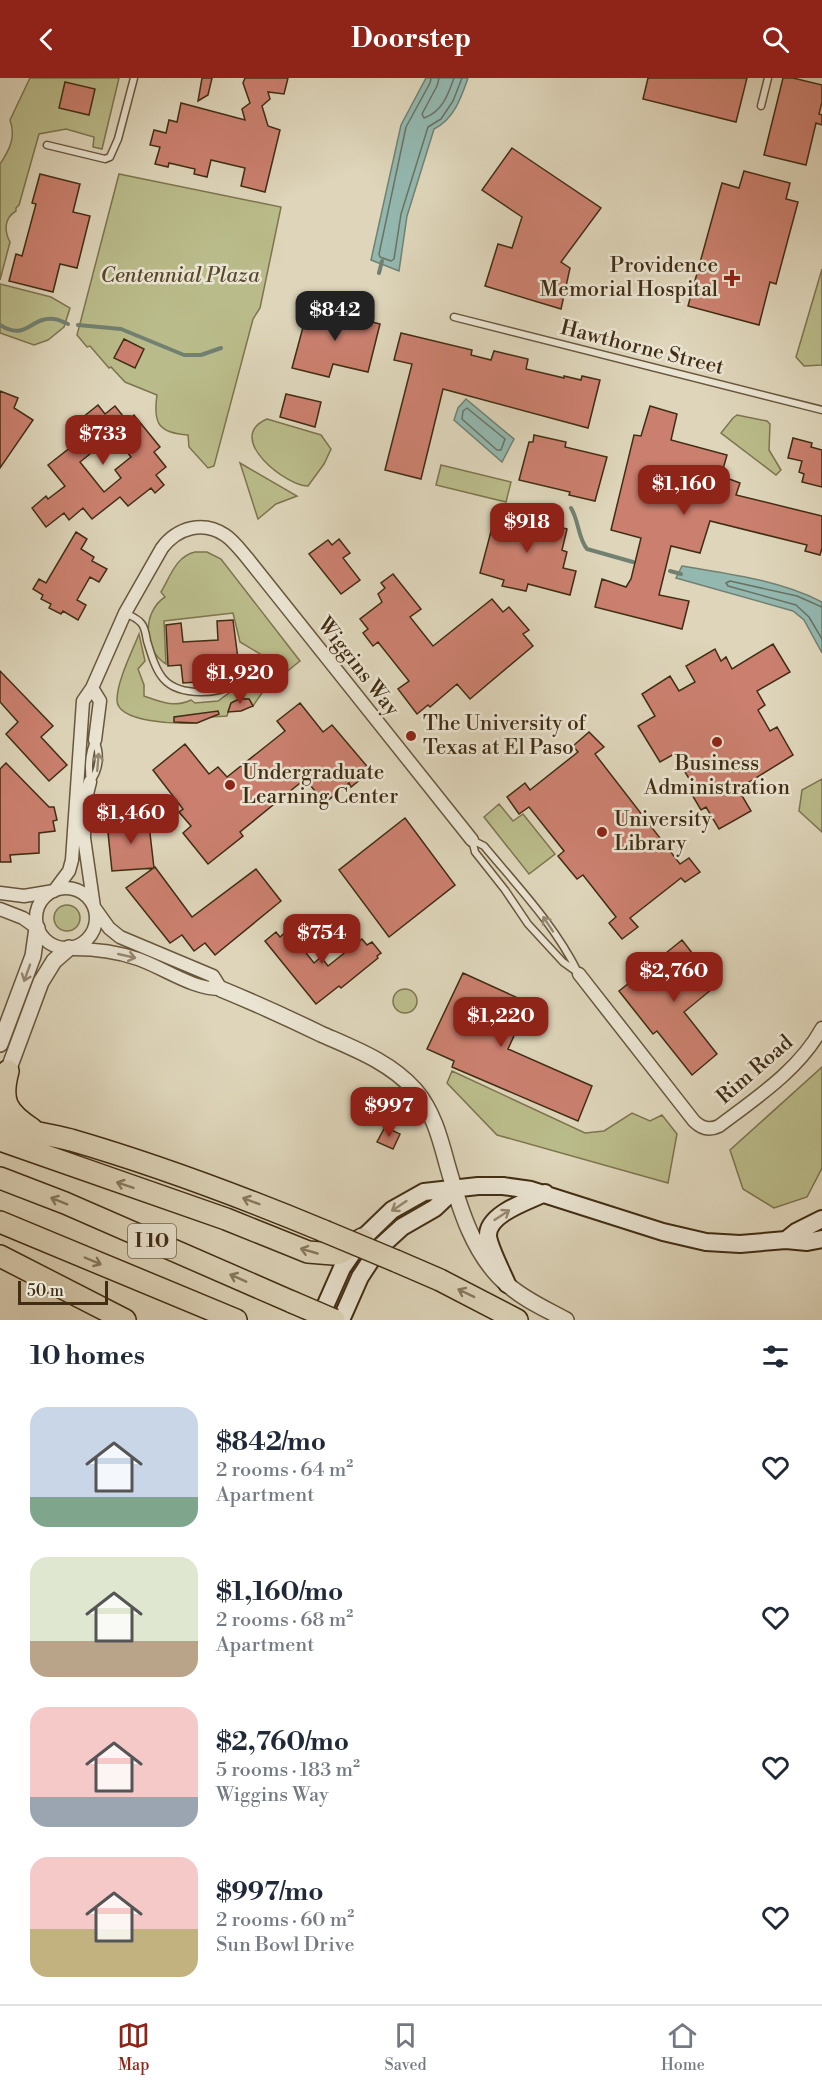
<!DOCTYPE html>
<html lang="en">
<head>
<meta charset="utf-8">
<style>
	:root { --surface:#fff; --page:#f6f6f7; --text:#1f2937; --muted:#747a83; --line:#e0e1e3; --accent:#8f2418 }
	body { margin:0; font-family:"Libre Bodoni",serif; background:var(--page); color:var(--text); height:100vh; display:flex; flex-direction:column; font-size:22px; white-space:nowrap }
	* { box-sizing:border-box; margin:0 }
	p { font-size:20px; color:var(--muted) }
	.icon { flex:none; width:33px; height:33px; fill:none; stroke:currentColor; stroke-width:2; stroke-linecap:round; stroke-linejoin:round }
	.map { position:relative; height:1242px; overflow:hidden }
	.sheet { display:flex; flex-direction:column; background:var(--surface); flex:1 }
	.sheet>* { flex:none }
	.scale { position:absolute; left:18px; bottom:15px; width:90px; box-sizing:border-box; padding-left:6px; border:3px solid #412d13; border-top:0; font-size:16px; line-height:21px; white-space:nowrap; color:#412d13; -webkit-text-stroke:4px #eae4d2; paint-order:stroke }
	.price { position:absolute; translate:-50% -51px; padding:0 14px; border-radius:12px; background:var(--accent); color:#fff; font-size:20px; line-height:39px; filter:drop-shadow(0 2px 3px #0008) }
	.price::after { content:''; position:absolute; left:50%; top:36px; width:18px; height:14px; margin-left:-9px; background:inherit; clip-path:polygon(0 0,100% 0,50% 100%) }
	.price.selected { background:#222; color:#fff }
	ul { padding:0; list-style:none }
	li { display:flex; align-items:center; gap:18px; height:150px; padding:0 30px }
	li span { display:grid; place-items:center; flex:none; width:168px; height:120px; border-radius:18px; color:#555 }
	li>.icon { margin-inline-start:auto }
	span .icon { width:72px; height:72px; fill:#fffc; stroke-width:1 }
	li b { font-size:26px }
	h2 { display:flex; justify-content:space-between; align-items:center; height:72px; padding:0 30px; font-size:26px }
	header { display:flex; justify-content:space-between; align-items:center; height:78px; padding:0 30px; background:var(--accent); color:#fff; font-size:27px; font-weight:700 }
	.dock { display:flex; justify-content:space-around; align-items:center; height:84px; border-top:2px solid var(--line); background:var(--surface); font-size:16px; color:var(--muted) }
	.dock a { display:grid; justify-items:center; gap:3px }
	.dock .selected { color:var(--accent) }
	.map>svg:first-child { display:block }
	.green { fill:#babb8a; stroke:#7e744e; stroke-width:1.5 }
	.water { fill:#93b8b0; stroke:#728071; stroke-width:1.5 }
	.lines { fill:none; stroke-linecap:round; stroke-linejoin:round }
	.shore { stroke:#6a7262; stroke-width:1.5 }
	.stream { stroke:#728071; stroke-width:4 }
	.building { fill:#cb806f; stroke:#412d13; stroke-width:1.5; fill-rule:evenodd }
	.service-casing { stroke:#68573d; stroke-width:9 }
	.minor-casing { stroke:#68573d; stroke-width:15 }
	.tertiary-casing { stroke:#68573d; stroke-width:18 }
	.secondary-casing { stroke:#412d13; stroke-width:20 }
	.motorway-casing { stroke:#412d13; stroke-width:24 }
	.service { stroke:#eae4d2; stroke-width:6 }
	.minor { stroke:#eae4d2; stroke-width:12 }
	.tertiary { stroke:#eae4d2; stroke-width:15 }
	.secondary { stroke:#eae4d2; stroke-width:16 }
	.motorway { stroke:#ded5ba; stroke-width:21 }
	.motorway-bridge-casing { stroke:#412d13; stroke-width:24; stroke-linecap:butt }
	.motorway-bridge { stroke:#ded5ba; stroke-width:21 }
	.oneway { stroke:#968872 }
	.oneway2 { stroke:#88795e }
	.poi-dot { fill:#8f2418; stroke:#eae4d2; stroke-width:2 }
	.labels { text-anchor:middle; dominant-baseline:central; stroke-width:5; stroke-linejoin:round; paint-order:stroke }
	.shield { fill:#eae4d2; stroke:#74644c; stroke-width:1.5 }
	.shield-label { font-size:20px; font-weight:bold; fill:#412d13 }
	.poi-label { font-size:21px; fill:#412d13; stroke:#eae4d2; text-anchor:start }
	.park-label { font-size:21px; font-style:italic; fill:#59492b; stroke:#eae4d2 }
	.street-label { font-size:21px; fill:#412d13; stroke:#eae4d2 }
</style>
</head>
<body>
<header><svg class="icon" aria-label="back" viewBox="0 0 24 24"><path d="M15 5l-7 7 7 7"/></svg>Doorstep<svg class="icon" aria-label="search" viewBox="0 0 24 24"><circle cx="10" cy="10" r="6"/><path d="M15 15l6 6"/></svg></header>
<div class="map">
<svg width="822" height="1242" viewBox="0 0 822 1242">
	<rect width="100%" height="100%" fill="#ded5ba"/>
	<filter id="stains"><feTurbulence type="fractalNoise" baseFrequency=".00333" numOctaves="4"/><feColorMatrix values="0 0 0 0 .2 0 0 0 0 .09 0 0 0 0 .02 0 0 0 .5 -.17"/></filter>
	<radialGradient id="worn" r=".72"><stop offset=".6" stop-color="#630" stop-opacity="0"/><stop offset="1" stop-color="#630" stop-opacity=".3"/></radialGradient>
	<path class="green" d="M30,0H119L102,71L93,69L94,59L66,51L39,56L19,127L16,130V133C4,140 4,153 10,164L0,202V86C10,71 16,59 10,42Z
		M119,96L281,129L260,230L253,241L214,388L208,390L189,369L188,357C158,355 153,345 157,317L125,304L111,289L109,290L90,268L87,269L77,257Z
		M822,191V287L804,288L796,279Z
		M0,206L51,219L70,230L64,249L48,262L34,267L0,255Z
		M737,337L767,343L770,346L769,372L781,392L776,397L721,355L733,340Z
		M267,341L321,357L331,371L324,386L308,408C288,409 223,360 267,341Z
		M240,385L297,418L276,426L258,441Z
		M441,387L511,404L506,424L436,407Z
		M195,474H207L221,481L300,583L264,612L253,628L249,621H239L231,625L227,638C220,639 210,638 204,641C196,644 204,644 195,645C179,646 117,645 117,622C117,603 132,574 139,556L145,583L138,591L144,607V618C161,624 174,630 191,622L195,625L218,623L272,583L240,564L233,535L164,543L166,586C143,572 142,534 165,519L161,514C170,499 176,478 195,474Z
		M822,701V754L799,733L802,712Z
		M499,726L513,743L523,736L555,776L529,796L484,739Z
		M54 840a13 13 0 1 1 26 0a13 13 0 1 1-26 0Z
		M393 923a12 12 0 1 1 24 0a12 12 0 1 1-24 0Z
		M822,989V1090L807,1119L774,1130L743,1111L730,1072Z
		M452,993L585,1055L604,1053L632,1035L650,1043L662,1037L677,1056L668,1105L497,1057L447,1005Z"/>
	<path class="water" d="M426,0H468C461,20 454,41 434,51L407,138L399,193L371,182L401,47Z
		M466,321L514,361L502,384L454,342L458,330Z
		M682,488C729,496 779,502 822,524V575L804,542L793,533L676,500Z"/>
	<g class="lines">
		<path class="shore" d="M431,0L430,5L406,49L379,176L380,179L391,183L394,181L401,136L428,49L441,41L453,23L462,0
			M439,0L437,8L422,36L424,40C442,34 448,17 454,0
			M467,330L505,361L501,372H497L462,341L463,333Z
			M822,529L797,518L730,503L726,505L728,508L796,527L809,539L822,561"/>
		<path class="stream" d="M379,195L382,183
			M0,247C26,264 31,238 54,241C58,241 63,244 68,246
			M78,247L121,251L184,277H201L221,270
			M571,430C579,443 578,460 587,471L633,484
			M670,493L681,496"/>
	</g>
	<path class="building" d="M202,0H212L208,17L198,23Z
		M245,0H288L284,16L268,14L270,21L262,28L268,48L280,52L265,114L241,108L245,90L211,82L207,99L194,96L195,91L169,85L168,89L155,86L160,69L150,67L154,52L166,55L169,42L177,44L181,25L245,42L242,31L250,25L243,5Z
		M648,0H747L736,44L643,21Z
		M783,0H793L822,7V24L819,36L822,37V47L816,45L806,87L764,77Z
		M65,4L95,11L89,37L59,30Z
		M512,70L601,130L561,184L570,190L561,231L485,208L498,166L512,170L522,139L482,112Z
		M744,93L790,105L786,121L798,124L776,206L770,204L759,247L688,228L722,105L739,110Z
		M40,96L80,106L73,134L90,138L77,190L60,186L53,214L9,203L16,176L22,178L36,126L32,125Z
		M309,227L380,246L368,294L333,286L329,299L292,290Z
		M401,255L472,272L471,277L491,282L494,273L528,281L526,291L564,300V298L581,302L582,298L600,302L588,350L443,311L421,401L385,392L412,286L394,282Z
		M124,261L144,271L135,290L114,280Z
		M0,313L18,320L14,330L33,342L0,390Z
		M286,316L321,324L315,349L280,339Z
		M98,327L105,336L115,328L127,343L134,337L160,369L154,374L166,389L156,397L164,407L155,415L151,410L128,428L120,419L92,441L83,430L69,442L64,435L46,449L32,430L46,418L48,421L65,408L48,387L76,365L67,352ZM111,359H114L131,379L115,392L121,400L104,414L80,384Z
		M650,328L677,336L671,362L727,377L721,398L740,405L736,417L822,438V470L820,477L805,473L807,467L710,443L700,475L671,468L659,517L689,523L682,551L595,529L602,501L626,509L631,501L641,460L611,452L634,357L641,358Z
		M534,357L566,364L565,369L607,379L595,423L569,417L570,414L519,402L529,364H533Z
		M793,360L812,365L811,369L822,372V409L802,404L804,396L799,394L802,383L788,380Z
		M497,431L567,451L562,472L567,474L563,490L576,493L570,517L528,506L526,513L502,508L504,502L480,495Z
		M76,454L87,461L81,471L94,479L92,483L107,491L99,504L90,499L77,522L86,527L78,542L63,533L61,536L49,530L51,526L41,521L43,517L33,511L39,501L46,505Z
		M339,461L350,475L343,480L360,502L341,516L309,476L328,462L332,467Z
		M393,496L421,531L410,539L433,568L492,521L503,534L509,529L529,552L523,556L533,568L470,621L457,606L430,629L428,627L417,636L398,611L409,603L378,564L373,568L363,555L368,551L360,541L382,524L378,516L385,510L381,505Z
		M233,542L238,581L224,582L225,602L183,605L181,587L168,588L166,547L181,545L183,564L218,562L217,543Z
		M773,566L790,594L757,613L765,627L758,632L770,653L777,649L793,677L738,711L751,733L719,751L706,729L701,732L688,710L693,707L674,676L660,684L638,648L655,638L642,616L670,598L679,613L695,604L686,588L715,571L721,583L726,579L732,591Z
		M0,593L53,648L41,659L67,687L49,703L6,656L18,644L0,624Z
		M239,621H249L253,628L241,633L228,634L231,625Z
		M300,625L323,654L332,647L371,693L351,709L349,705L325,725L305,701L240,754L243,758L208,786L183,755L191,748L179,734L183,731L153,692L185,666L209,696L218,689L227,699L285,653L277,643Z
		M218,633L219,636L197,645L174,644V639Z
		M589,654L604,669L595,676L680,786L689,780L700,794L685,804L681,800L630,840L638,849L622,861L609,845L616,839L583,797L577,801L558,778L564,773L529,729L519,736L507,719L525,705L530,712L578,674L573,668Z
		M6,685L49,729H54L57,742L53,743L55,753L39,755V775L10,777L11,784H0V691Z
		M148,738L154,790L112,793L107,745Z
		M405,740L455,807L389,859L339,792Z
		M155,789L192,839L256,791L281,823L215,877L205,865L194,873L182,857L170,865L126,810Z
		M288,852L314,885L321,879L328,888L362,861L367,867L372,864L381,875L377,878L378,880L341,910L339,908L316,926L265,863L276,854L280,859Z
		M682,862L717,907L684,934L717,976L692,997L657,953L653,956L619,913Z
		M463,895L529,925L508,971L592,1008L578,1043L452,989L454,983L427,971Z
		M385,1049L400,1056L393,1071L377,1064Z"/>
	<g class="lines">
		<defs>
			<path id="service" d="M761,28L768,0
				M47,67L105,81L110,79L118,61L134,0
				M454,239L822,332
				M125,535C131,538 137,540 141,545C145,549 146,557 147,563C157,596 163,614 201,614C227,614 236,606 253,588
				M90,704C100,692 101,676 95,662
				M90,704C88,689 88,675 95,662
				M472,762L484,768C519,810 554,846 579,896
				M472,762L475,774L505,812L528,846L563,884L577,894"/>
			<path id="minor" d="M92,610L100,623L95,662
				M90,704L85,724L84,760L94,829L109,850L120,859L213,898L221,911
				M36 840a30 30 0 1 1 60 0a30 30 0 1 1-60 0Z
				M0,815L24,818L54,813L69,793L72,782L83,623L92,610L125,535L162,470C177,450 203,442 225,457C234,463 241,473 248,481L472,762
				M0,831L23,840L37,850
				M74,871C95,871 118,874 138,881C166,891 192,911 221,911
				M579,896L694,1043C701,1050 709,1053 719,1048C756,1020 799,992 822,950"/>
			<path id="tertiary" d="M221,911C255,925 288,940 321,956C355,971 390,984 415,1012C433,1033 440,1060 447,1086C459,1128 473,1178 508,1207C525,1222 546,1231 566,1242
				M0,966L33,878L37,850
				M8,993L41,904L54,883L69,870"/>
			<path id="secondary" d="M786,1162L796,1154L822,1141
				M507,1206C502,1194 489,1169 488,1158C487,1136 528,1123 545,1115
				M319,1242L342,1190L362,1161L392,1132L424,1114L478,1108H503L531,1112L663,1154L706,1164L740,1166L786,1162L807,1164L822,1161
				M341,1242L360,1199L379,1170L402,1149L435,1130L454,1112"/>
			<path id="motorway" d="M8,993C0,1023 6,1034 32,1051
				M0,1046C23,1053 48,1056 71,1062C157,1087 242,1119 324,1153
				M0,1062L226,1141L308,1174L333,1176L340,1175L362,1161
				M0,1100L65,1125L292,1224
				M0,1144L236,1242
				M0,1178L125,1242
				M396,1183L440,1202L517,1242"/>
		</defs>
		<use href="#service" class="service-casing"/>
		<use href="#minor" class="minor-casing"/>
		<use href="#tertiary" class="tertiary-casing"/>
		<use href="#secondary" class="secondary-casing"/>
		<use href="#motorway" class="motorway-casing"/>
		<use href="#service" class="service"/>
		<use href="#minor" class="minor"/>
		<use href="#tertiary" class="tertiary"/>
		<use href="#secondary" class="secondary"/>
		<use href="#motorway" class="motorway"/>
		<defs>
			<path id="motorway-bridge" d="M324,1153L396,1183
				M292,1224L334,1242"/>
		</defs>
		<use href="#motorway-bridge" class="motorway-bridge-casing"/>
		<use href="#motorway-bridge" class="motorway-bridge"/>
	</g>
	<defs><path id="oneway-shaft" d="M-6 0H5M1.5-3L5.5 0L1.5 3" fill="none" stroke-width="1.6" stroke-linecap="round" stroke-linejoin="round" transform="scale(1.5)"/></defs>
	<g class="oneway">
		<use href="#oneway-shaft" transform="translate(98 684) rotate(-85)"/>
		<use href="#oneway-shaft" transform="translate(548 846) rotate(-124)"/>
		<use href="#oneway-shaft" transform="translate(127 878) rotate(13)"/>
		<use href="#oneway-shaft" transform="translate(27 895) rotate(110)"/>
		<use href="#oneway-shaft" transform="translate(399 1128) rotate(146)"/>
		<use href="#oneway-shaft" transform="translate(502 1137) rotate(-33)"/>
	</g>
	<g class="oneway2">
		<use href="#oneway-shaft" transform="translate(125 1107) rotate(-161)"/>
		<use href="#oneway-shaft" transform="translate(59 1123) rotate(-158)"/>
		<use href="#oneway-shaft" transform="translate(251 1123) rotate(-159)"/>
		<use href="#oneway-shaft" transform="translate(309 1173) rotate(-164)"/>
		<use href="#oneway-shaft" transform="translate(93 1183) rotate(23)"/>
		<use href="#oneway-shaft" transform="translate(238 1200) rotate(-156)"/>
		<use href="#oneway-shaft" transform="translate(466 1215) rotate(-154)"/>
	</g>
	<g class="poi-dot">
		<path d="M729 191h6v6h6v6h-6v6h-6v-6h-6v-6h6z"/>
		<circle cx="411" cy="658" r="6"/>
		<circle cx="717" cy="664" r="6"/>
		<circle cx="230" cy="707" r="6"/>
		<circle cx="602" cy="754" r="6"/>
	</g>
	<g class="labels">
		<rect class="shield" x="128" y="1146" width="48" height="34" rx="4.5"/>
		<g class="shield-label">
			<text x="152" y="1163">I 10</text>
		</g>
		<g class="poi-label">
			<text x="718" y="188" text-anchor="end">Providence<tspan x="718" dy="24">Memorial Hospital</tspan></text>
			<text x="423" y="646">The University of<tspan x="423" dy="24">Texas at El Paso</tspan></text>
			<text x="717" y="686" text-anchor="middle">Business<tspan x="717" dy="24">Administration</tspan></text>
			<text x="242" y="695">Undergraduate<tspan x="242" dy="24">Learning Center</tspan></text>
			<text x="614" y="742">University<tspan x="614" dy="24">Library</tspan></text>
		</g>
		<g class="park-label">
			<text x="180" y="198">Centennial Plaza</text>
		</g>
		<g class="street-label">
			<text transform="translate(642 270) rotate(14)">Hawthorne Street</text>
			<text transform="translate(358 589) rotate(52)">Wiggins Way</text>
			<text transform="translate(755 992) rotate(-41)">Rim Road</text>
		</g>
	</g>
	<rect width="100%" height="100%" filter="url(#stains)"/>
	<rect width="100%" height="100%" fill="url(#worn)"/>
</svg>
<div class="scale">50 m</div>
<b class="price selected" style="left:335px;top:264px">$842</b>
<b class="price" style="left:103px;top:388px">$733</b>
<b class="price" style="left:684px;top:438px">$1,160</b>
<b class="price" style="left:527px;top:476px">$918</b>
<b class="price" style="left:240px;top:627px">$1,920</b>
<b class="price" style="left:131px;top:767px">$1,460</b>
<b class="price" style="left:322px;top:887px">$754</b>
<b class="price" style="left:674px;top:925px">$2,760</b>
<b class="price" style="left:501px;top:970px">$1,220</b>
<b class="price" style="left:389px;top:1060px">$997</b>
</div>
<section class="sheet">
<h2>10 homes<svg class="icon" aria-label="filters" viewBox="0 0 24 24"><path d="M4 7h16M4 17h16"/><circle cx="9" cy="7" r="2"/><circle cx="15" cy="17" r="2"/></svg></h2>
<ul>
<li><span style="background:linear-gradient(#c9d6e8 75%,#7fa58c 0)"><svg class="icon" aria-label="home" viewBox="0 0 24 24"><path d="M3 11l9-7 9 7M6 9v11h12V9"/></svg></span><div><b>$842/mo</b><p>2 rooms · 64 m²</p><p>Apartment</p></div><svg class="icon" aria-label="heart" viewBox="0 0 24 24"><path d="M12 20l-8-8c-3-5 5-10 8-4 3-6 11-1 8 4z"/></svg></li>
<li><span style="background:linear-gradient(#dfe7d0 70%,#b9a48a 0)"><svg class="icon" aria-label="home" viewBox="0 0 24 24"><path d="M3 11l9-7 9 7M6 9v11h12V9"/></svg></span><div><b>$1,160/mo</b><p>2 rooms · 68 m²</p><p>Apartment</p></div><svg class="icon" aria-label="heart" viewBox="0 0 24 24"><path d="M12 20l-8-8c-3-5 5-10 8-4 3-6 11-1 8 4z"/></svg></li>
<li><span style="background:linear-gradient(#f6c9c9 75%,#9aa5b1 0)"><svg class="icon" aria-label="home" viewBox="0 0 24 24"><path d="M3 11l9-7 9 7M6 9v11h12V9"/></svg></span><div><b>$2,760/mo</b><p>5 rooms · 183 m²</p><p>Wiggins Way</p></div><svg class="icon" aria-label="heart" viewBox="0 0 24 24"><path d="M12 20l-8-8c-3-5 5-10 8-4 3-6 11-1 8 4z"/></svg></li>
<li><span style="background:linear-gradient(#f6c9c9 60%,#c2b280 0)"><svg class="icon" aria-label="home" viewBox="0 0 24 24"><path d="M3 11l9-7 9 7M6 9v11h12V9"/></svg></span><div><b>$997/mo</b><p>2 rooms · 60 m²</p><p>Sun Bowl Drive</p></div><svg class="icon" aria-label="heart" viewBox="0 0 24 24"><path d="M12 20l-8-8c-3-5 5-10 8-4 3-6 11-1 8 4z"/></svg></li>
</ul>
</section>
<nav class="dock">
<a class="selected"><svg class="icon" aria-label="map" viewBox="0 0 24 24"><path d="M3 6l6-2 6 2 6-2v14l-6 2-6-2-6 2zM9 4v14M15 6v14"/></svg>Map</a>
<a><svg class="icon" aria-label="saved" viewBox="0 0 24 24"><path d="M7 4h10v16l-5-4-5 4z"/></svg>Saved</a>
<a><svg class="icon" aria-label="home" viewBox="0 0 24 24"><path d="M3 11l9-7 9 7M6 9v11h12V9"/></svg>Home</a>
</nav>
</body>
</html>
